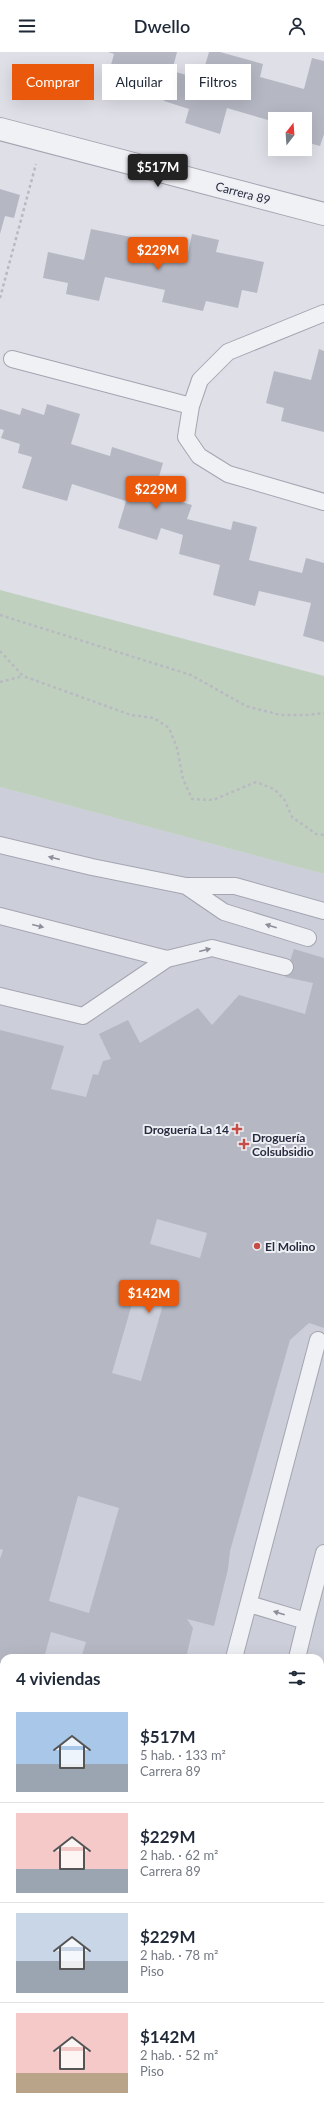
<!DOCTYPE html>
<html lang="es">
<head>
<meta charset="utf-8">
<style>
	:root { --surface:#fff; --page:#f2f2f3; --text:#1f2937; --muted:#747a83; --line:#e0e1e3; --accent:#ea580c }
	body { margin:0; font-family:Lato,sans-serif; background:var(--page); color:var(--text); height:100vh; display:flex; flex-direction:column; font-size:15px; white-space:nowrap }
	* { box-sizing:border-box; margin:0 }
	p { font-size:13px; color:var(--muted) }
	.icon { flex:none; width:22px; height:22px; fill:none; stroke:currentColor; stroke-width:2; stroke-linecap:round; stroke-linejoin:round }
	.map { position:relative; flex:1; overflow:hidden }
	.details { position:absolute; left:0px; top:1602px; width:324px; height:456px; display:flex; flex-direction:column; background:var(--surface); border-radius:12px 12px 0 0; box-shadow:0 4px 16px #0002 }
	.details>* { flex:none }
	.banner { position:absolute; left:12px; top:12px; width:300px; height:36px; display:flex; gap:8px }
	.needle { width:26px; rotate:17deg }
	.tools { position:absolute; left:268px; top:60px; display:grid; gap:8px }
	.tools a { display:grid; place-items:center; width:44px; height:44px; border-radius:0px; background:var(--surface); box-shadow:0 4px 16px #0002; font-size:20px }
	.price { position:absolute; translate:-50% -34px; padding:0 9px; border-radius:4px; background:var(--accent); color:#fff; font-size:13px; line-height:26px; filter:drop-shadow(0 1px 2px #0008) }
	.price::after { content:''; position:absolute; left:50%; top:24px; width:12px; height:9px; margin-left:-6px; background:inherit; clip-path:polygon(0 0,100% 0,50% 100%) }
	.price.active { background:#222; color:#fff }
	ul { padding:0; list-style:none }
	li { display:flex; align-items:center; gap:12px; height:100px; padding:0 16px }
	li+li { border-top:1px solid var(--line) }
	li span { display:grid; place-items:center; flex:none; width:112px; height:80px; border-radius:0px; color:#555 }
	li>.icon { margin-inline-start:auto }
	span .icon { width:48px; height:48px; fill:#fffc; stroke-width:1 }
	li b { font-size:17px }
	h2 { display:flex; justify-content:space-between; align-items:center; height:48px; padding:0 16px; font-size:17px }
	.chip { padding:0 14px; border-radius:0px; background:var(--surface); box-shadow:0 4px 16px #0002; font-size:14px; line-height:36px }
	.chip.active { background:var(--accent); color:#fff }
	header { display:flex; justify-content:space-between; align-items:center; height:52px; padding:0 16px; background:var(--surface); font-size:18px; font-weight:600 }
	.map>svg:first-child { display:block }
	.built { fill:#ccced9 }
	.green { fill:#c0d0bf }
	.building { fill:#b5b8c3; fill-rule:evenodd }
	.lines { fill:none; stroke-linecap:round; stroke-linejoin:round }
	.lane-casing { stroke:#a4a5b1; stroke-width:18 }
	.street-casing { stroke:#a4a5b1; stroke-width:24 }
	.path { stroke:#b8bac1; stroke-width:2.5; stroke-dasharray:3 3; stroke-linecap:butt }
	.lane { stroke:#f0f1f5; stroke-width:16 }
	.street { stroke:#f0f1f5; stroke-width:22 }
	.secondary { stroke:#fff; stroke-width:22 }
	.oneway { fill:#8c8e99 }
	.poi-dot { fill:#c84c46; stroke:#edeff4; stroke-width:1.5 }
	.labels { text-anchor:middle; dominant-baseline:central; stroke-width:4; stroke-linejoin:round; paint-order:stroke }
	.street-label { font-size:12px; fill:#282b3d; stroke:#edeff4 }
	.poi-label { font-size:12px; font-weight:bold; fill:#282b3d; stroke:#edeff4; text-anchor:start }
</style>
</head>
<body>
<header><svg class="icon" aria-label="menu" viewBox="0 0 24 24"><path d="M4 6h16M4 12h16M4 18h16"/></svg>Dwello<svg class="icon" aria-label="person" viewBox="0 0 24 24"><circle cx="12" cy="8" r="4"/><path d="M4 21q1-7 8-7t8 7"/></svg></header>
<div class="map">
<svg width="324" height="2058" viewBox="0 0 324 2058">
	<rect width="100%" height="100%" fill="#dedfe7"/>
	<path class="built" d="M0,735L324,822V1893L320,1908V1606H4V2054H280L279,2058H0Z"/>
	<path class="green" d="M0,538L324,624V822L0,735Z
		M140,2054H177L176,2058H126Z"/>
	<path class="building" d="M108,0H177L172,19L201,27L209,0H220L263,12L260,25L304,37L312,6L324,9V82L320,94L305,90V67H275V70L227,56L220,82L185,71L189,57L164,49L168,35L149,30L146,42L106,31L114,2Z
		M0,137L20,143L14,166L5,164L0,182Z
		M91,177L136,186L133,199L186,210L192,182L219,188L216,200L264,210L257,241L242,238L238,256L206,249L203,259L162,250L165,238L105,225L99,249L66,242L68,231L43,226L48,200L84,208Z
		M319,297L324,299V380L281,369L284,356L266,351L274,319L311,328Z
		M47,352L80,362L71,392L110,404L112,395L163,411L154,442L192,453L187,467L231,478L233,469L257,475L249,508L302,521L306,506L324,511V590L303,584L311,551L259,539L255,554L213,543L220,513L179,502L183,483L161,476L157,488L118,476L126,449L72,432L67,449L22,436L32,405L18,401L20,392L1,386L4,378L0,377V357L20,363L22,356L44,363Z
		M294,897L324,906V1276L309,1271L290,1288L230,1499L228,1517L214,1574L187,1567L193,1576L186,1606H81L86,1590L51,1580L44,1606H4V1809L0,1808V1507L3,1498L0,1497V978L64,994L51,1037L86,1045L93,1022L98,1023L103,1009L111,1007L99,982L128,968L140,991L198,956L212,973L239,943L305,962L313,931L285,925ZM157,1167L207,1181L200,1206L150,1192ZM138,1231L167,1239L141,1329L112,1321ZM78,1444L119,1456L89,1561L49,1549Z
		M324,1621V1667L320,1666V1633Z"/>
	<g class="lines">
		<defs>
			<path id="lane" d="M324,261L228,300L200,328L191,354L186,385L199,404L228,422L324,450
				M12,307L191,354
				M0,793L92,815L186,834H235L324,859
				M186,834L224,860L308,886
				M0,864L167,907
				M0,944L83,964L167,907L212,896L285,915
				M249,1552L306,1569L297,1606
				M306,1569L324,1501
				M234,1606L318,1288
				M320,1844L324,1828
				M91,2058L104,2054
				M215,2058V2054"/>
			<path id="street" d="M0,77L324,162"/>
		</defs>
		<use href="#lane" class="lane-casing"/>
		<use href="#street" class="street-casing"/>
		<path class="path" d="M0,246L36,112
			M0,563L191,623L246,654L280,663H306L324,661
			M0,599L23,624L131,663L154,666L169,676L177,696L183,727L192,747L213,748L256,730L274,737L284,747L292,765L316,782L324,783
			M0,630L23,624
			M320,1789L324,1775"/>
		<use href="#lane" class="lane"/>
		<use href="#street" class="street"/>
		<path class="secondary" d="M320,1908L324,1893
			M279,2058L280,2054"/>
	</g>
	<defs><path id="oneway-solid" d="M-6-.8H1V-3.2L6.5 0L1 3.2V.8H-6Z"/></defs>
	<g class="oneway">
		<use href="#oneway-solid" transform="translate(54 806) rotate(-166)"/>
		<use href="#oneway-solid" transform="translate(38 874) rotate(14)"/>
		<use href="#oneway-solid" transform="translate(271 874) rotate(-163)"/>
		<use href="#oneway-solid" transform="translate(205 898) rotate(-14)"/>
		<use href="#oneway-solid" transform="translate(279 1561) rotate(-163)"/>
	</g>
	<g class="poi-dot">
		<path d="M235 1071h4v4h4v4h-4v4h-4v-4h-4v-4h4z"/>
		<path d="M242 1086h4v4h4v4h-4v4h-4v-4h-4v-4h4z"/>
		<circle cx="257" cy="1194" r="4"/>
	</g>
	<g class="labels">
		<g class="street-label">
			<text transform="translate(243 141) rotate(15)">Carrera 89</text>
		</g>
		<g class="poi-label">
			<text x="229" y="1077" text-anchor="end">Droguería La 14</text>
			<text x="252" y="1085">Droguería<tspan x="252" dy="14">Colsubsidio</tspan></text>
			<text x="265" y="1194">El Molino</text>
		</g>
	</g>
</svg>
<div class="tools">
<a><svg class="needle" viewBox="-14 -14 28 28"><path d="M0-13l5 13h-10z" fill="#e53935"/><path d="M0 13l5-13h-10z" fill="#747a83"/></svg></a>
</div>
<b class="price active" style="left:158px;top:136px">$517M</b>
<b class="price" style="left:158px;top:219px">$229M</b>
<b class="price" style="left:156px;top:458px">$229M</b>
<b class="price" style="left:149px;top:1262px">$142M</b>
<div class="banner">
<a class="chip active">Comprar</a>
<a class="chip">Alquilar</a>
<a class="chip">Filtros</a>
</div>
<section class="details">
<h2>4 viviendas<svg class="icon" aria-label="filters" viewBox="0 0 24 24"><path d="M4 7h16M4 17h16"/><circle cx="9" cy="7" r="2"/><circle cx="15" cy="17" r="2"/></svg></h2>
<ul>
<li><span style="background:linear-gradient(#a9c7e8 65%,#9aa5b1 0)"><svg class="icon" aria-label="home" viewBox="0 0 24 24"><path d="M3 11l9-7 9 7M6 9v11h12V9"/></svg></span><div><b>$517M</b><p>5 hab. · 133 m²</p><p>Carrera 89</p></div></li>
<li><span style="background:linear-gradient(#f6c9c9 70%,#9aa5b1 0)"><svg class="icon" aria-label="home" viewBox="0 0 24 24"><path d="M3 11l9-7 9 7M6 9v11h12V9"/></svg></span><div><b>$229M</b><p>2 hab. · 62 m²</p><p>Carrera 89</p></div></li>
<li><span style="background:linear-gradient(#c9d6e8 60%,#9aa5b1 0)"><svg class="icon" aria-label="home" viewBox="0 0 24 24"><path d="M3 11l9-7 9 7M6 9v11h12V9"/></svg></span><div><b>$229M</b><p>2 hab. · 78 m²</p><p>Piso</p></div></li>
<li><span style="background:linear-gradient(#f6c9c9 75%,#b9a48a 0)"><svg class="icon" aria-label="home" viewBox="0 0 24 24"><path d="M3 11l9-7 9 7M6 9v11h12V9"/></svg></span><div><b>$142M</b><p>2 hab. · 52 m²</p><p>Piso</p></div></li>
</ul>
</section>
</div>
</body>
</html>
